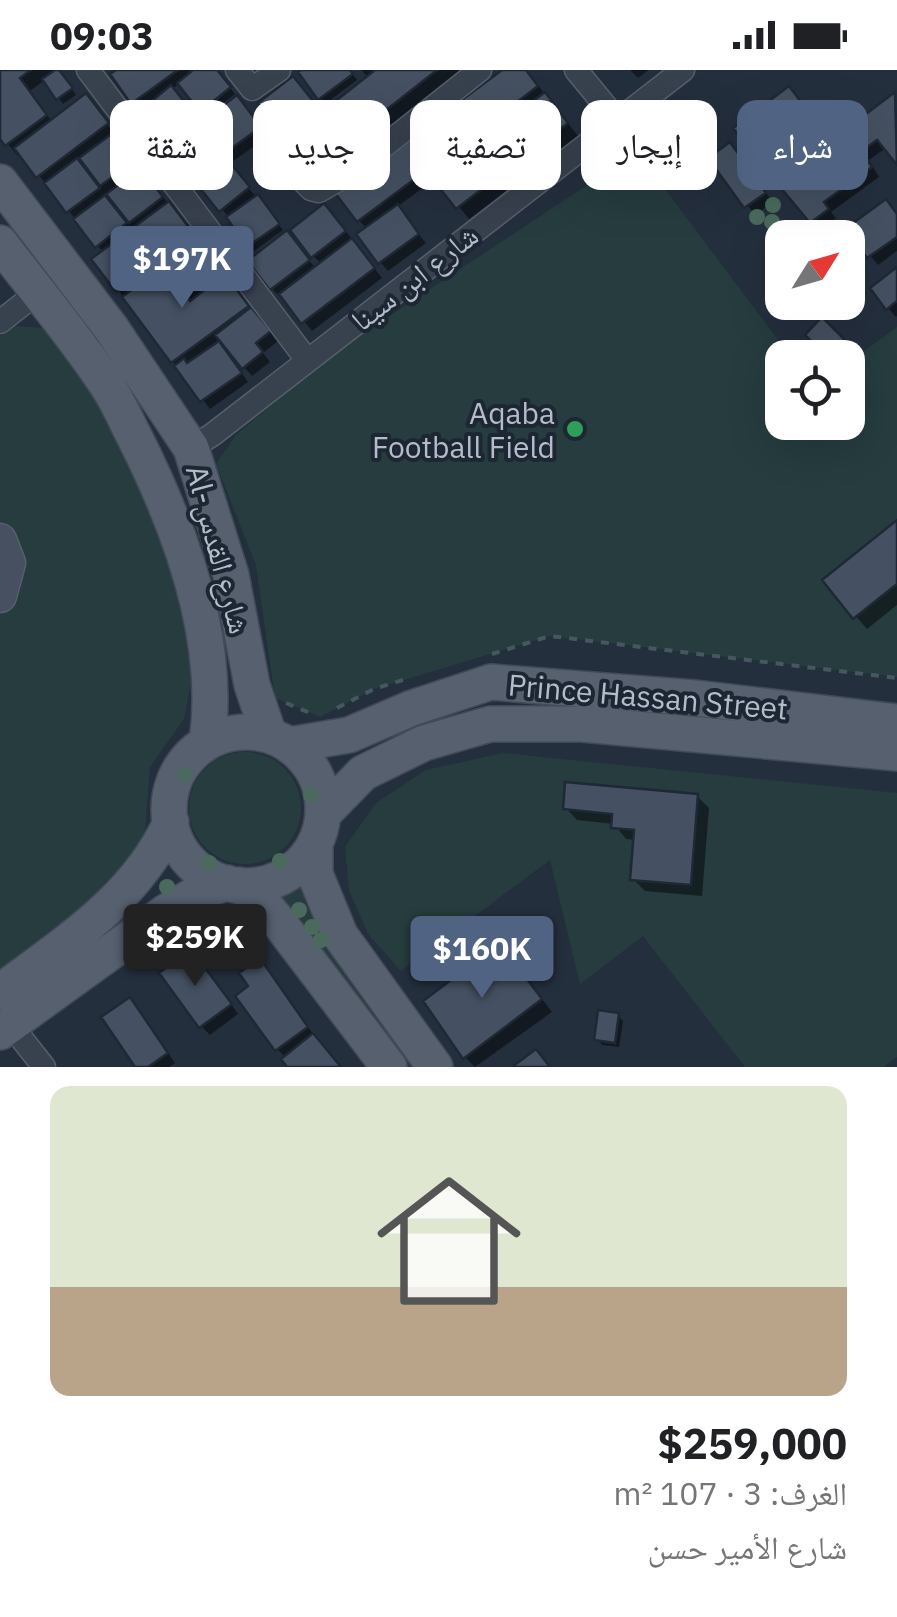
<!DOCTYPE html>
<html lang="ar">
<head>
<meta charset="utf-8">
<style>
	:root { --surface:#fff; --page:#f6f6f6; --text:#202124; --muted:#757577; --line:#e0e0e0; --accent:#506383 }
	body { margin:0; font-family:"IBM Plex Sans","Noto Naskh Arabic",sans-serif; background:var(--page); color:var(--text); direction:rtl; height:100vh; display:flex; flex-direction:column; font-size:38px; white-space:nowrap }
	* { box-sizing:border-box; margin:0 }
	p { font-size:32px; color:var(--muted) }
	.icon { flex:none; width:55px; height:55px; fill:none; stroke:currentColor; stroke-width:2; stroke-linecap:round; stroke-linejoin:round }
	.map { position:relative; height:997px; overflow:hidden; direction:ltr }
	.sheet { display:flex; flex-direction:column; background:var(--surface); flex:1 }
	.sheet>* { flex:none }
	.banner { position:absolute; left:30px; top:30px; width:838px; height:90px; direction:rtl; display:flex; gap:20px }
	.needle { width:65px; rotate:53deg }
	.buttons { position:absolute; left:765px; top:150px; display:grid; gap:20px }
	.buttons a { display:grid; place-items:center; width:100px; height:100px; border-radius:20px; background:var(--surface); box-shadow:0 10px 40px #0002; font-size:50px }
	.price { position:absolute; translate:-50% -85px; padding:0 22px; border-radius:10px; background:var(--accent); color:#fff; font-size:32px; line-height:65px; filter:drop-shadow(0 2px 5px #0008) }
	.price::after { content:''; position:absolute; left:50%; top:60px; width:30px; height:22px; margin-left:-15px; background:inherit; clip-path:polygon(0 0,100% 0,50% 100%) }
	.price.current { background:#222; color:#fff }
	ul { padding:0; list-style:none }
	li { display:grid; align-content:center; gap:20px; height:530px; padding:0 50px }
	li+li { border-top:2px solid var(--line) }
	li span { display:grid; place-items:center; height:310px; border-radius:20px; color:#555 }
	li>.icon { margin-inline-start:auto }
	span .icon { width:180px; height:180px; fill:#fffc; stroke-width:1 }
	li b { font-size:42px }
	.chip { padding:0 35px; border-radius:20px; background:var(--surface); box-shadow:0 10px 40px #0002; font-size:35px; line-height:90px }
	.chip.current { background:var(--accent); color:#fff }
	.status { display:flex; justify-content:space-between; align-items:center; height:70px; padding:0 50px; background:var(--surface); direction:ltr }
	.status svg { height:28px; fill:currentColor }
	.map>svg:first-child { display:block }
	.green { fill:#263c3f }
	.shadow { fill:#0007; fill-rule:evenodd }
	.building { fill:#455162; stroke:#1f2835; stroke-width:2.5 }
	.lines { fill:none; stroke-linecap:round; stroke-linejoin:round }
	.minor-casing { stroke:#565f6c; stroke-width:25 }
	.secondary-casing { stroke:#565f6c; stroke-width:35 }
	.primary-casing { stroke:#414a57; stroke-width:38 }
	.path { stroke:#44595c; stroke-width:4; stroke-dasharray:8 8; stroke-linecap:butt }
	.minor { stroke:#38414e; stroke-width:22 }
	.secondary { stroke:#465061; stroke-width:32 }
	.primary { stroke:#56606e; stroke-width:35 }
	.tree { fill:#4b6a5d }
	.leisure-dot { fill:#2e9e5b; stroke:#1d2633; stroke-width:4 }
	.labels { text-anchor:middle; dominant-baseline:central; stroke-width:8; stroke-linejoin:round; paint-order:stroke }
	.street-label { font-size:30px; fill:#b4bcc9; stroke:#1d2633 }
	.poi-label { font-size:30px; fill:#b4bcc9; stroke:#1d2633; text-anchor:end }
</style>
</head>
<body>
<div class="status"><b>09:03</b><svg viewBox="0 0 49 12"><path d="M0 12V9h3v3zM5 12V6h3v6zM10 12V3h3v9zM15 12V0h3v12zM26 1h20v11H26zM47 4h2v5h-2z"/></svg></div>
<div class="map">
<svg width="897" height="997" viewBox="0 0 897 997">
	<rect width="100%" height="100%" fill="#242f3e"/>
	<path class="green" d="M637,82L791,287L782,288V352H848V293L897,257V607L550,566L374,619L320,647L275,628L256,495L216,394L236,365L329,286Z
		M14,256L43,258L85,312L132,389L178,524L194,596L184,649L150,697L144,775L115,820L0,903V267Z
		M189 738a56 56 0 1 1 112 0a56 56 0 1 1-112 0Z
		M503,683L897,723V987L883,997H745L643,866L580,914L550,790L401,901L368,864L349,820L345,777L376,733L426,700Z
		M301,809L422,997H401L272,829L292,819Z"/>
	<path class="shadow" d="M0,0H59L76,25L63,34L45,10L30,21L52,52L94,35L137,98L177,143L278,271L263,283L270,292L252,306L233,285L231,288L248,312L210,339L118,220L103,182L21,84L18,86L0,65ZM169,196L182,214L180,216L164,200Z
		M113,0H216L235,24L222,34L224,38L246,37L267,67L229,94L283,160L249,185L243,179L242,165L227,145L201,115L194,120L186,111L168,79L113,5L116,3ZM180,13L210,49L202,55L172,19Z
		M305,0H349L357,10L325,34Z
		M361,0H463L323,110L312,98L369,8Z
		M506,0H526L578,66L469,149L436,108L397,137L426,173L388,201L380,192L368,159L358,150L451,57L469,83L478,76L470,68Z
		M630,0H649L638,8Z
		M298,14L317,38L285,62L280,57Z
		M895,25L897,91L886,78L869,90L879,107L831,142L836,148L820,160L780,113Z
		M798,28L824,64L772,103L763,95Z
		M730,75L773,132L755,145L712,88Z
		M330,141L382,208L312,261L283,225L280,227L272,219L295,172L316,199L322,194L313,186Z
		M897,145V181L878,195L849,159Z
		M897,201V246L896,247L888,238Z
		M822,251L849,277L839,288H831L808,265Z
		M897,453V535L867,559L825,510Z
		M697,726L709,738L702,826L645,821L633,809L636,770L626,769L614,754L577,750L566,738Z
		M511,888L552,942L475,997L465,987Z
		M200,891L238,944L210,965L201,956Z
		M260,891L316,968L286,988L277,979L252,917Z
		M138,939L175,993L169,997H138Z
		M618,945L623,951L619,977L602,975L597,969Z"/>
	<path class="building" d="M0,0H31L20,8L47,45L5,76L0,69Z
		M55,0H59L73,18L56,30L42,9Z
		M116,0H178L131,34L110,4Z
		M193,0H217L231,17L200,42L177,13Z
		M301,0H350L353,4L318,30L298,2Z
		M375,0H437L310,100L286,70Z
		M502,0H526L538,16L468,69L447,41Z
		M293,6L313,31L278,59L258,33Z
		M171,15L194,44L159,73L135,45Z
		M789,16L818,54L761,96L733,58Z
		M545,22L568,53L456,139L432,108Z
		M895,22L897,95L877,70L862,81L872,97L824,132L829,139L810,153L776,112Z
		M86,23L109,53L36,108L14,78Z
		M237,25L261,57L184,113L161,82Z
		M442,45L463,73L357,152L335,123Z
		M114,62L135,91L100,116L79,88Z
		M730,72L766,123L744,138L708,88Z
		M77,88L100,118L66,143L44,113Z
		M227,89L250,117L219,142L196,113Z
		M141,98L163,127L129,153L106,124Z
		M258,124L280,154L241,181L232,169L238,164L226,147Z
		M105,125L127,153L95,178L73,149Z
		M886,129L897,144V167L867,188L845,159Z
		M169,131L193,163L116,222L91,189Z
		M324,133L346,161L311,188L290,160Z
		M398,134L419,164L378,194L356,164Z
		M287,160L310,190L270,220L247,191Z
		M352,168L375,198L301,254L279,224Z
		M200,170L221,200L187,224L165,195Z
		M163,196L190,231L225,204L249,236L171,293L122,227Z
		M897,197V231L886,240L870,218Z
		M251,237L271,261L256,273L263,282L242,299L215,265Z
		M822,247L845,270L828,288L805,265Z
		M219,271L242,303L200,332L174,296L184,288L187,293Z
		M897,450V514L853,549L822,510Z
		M565,712L698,724L691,815L630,810L634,760L611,758L612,744L563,739Z
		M500,873L542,929L463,989L423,931Z
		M191,879L232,934L199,958L159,903Z
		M260,888L308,957L275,981L235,926L248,916L239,903Z
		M130,927L168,983L148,997H135L101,947Z
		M598,940L619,943L615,973L594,970Z
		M313,963L341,997H287L281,989Z
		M536,979L550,997H512Z"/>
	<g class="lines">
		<defs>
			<path id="minor" d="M88,0L307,290
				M237,0L252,19L279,0
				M576,0L617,50
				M277,84L311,119L319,121L350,103L480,0
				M0,252L38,222
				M191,378L212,365L683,0
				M10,954L44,997"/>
			<path id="secondary" d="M0,470L9,493L0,526"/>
			<path id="primary" d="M0,112L111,258L191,378L231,505L252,615L269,665
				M0,173C35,219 73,264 105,312C117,329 125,349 134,366C180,457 222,569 207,672
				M169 739a77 77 0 1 1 154 0a77 77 0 1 1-154 0Z
				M289,675L349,665L412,638L491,612L695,628L897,652
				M323,744L363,703L424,673L490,654H582L897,683
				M315,773V804L340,865L435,997
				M239,815L261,831L281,855L389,997
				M0,922C65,873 136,829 171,752
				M0,962L166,842L199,822L227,813"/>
		</defs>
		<use href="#minor" class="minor-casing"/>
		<use href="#secondary" class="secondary-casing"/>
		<use href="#primary" class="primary-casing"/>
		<path class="path" d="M492,584L550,566L897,608
			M286,633L310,643
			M337,638L374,619L406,609"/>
		<use href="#minor" class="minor"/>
		<use href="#secondary" class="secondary"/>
		<use href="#primary" class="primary"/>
	</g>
	<g class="tree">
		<circle cx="749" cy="42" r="8"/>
		<circle cx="696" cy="97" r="8"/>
		<circle cx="773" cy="135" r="8"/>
		<circle cx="757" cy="147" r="8"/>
		<circle cx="772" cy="152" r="8"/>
		<circle cx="185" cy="705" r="8"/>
		<circle cx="311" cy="725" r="8"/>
		<circle cx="280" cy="791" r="8"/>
		<circle cx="209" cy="793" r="8"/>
		<circle cx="167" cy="817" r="8"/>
		<circle cx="299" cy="840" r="8"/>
		<circle cx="312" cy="857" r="8"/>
		<circle cx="321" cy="870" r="8"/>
	</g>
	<circle class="leisure-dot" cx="575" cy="359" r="10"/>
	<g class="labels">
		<g class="street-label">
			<text transform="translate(414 207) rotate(-38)">شارع ابن سينا</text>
			<text transform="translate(219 479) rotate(75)">Al-شارع القدس</text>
			<text transform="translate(648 626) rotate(5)">Prince Hassan Street</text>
		</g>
		<g class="poi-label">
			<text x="555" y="342">Aqaba<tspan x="555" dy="34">Football Field</tspan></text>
		</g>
	</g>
</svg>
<div class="buttons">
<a><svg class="needle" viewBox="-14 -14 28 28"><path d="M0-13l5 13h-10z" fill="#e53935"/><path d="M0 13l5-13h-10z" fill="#757577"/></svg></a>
<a><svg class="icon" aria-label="locate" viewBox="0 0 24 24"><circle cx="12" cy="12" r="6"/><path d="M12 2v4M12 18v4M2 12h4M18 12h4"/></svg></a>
</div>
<b class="price" style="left:182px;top:241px">$197K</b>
<b class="price current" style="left:195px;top:919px">$259K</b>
<b class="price" style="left:482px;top:931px">$160K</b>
<div class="banner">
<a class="chip current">شراء</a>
<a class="chip">إيجار</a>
<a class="chip">تصفية</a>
<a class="chip">جديد</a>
<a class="chip">شقة</a>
</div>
</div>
<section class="sheet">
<ul>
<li><span style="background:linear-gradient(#dfe7d0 65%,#b9a48a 0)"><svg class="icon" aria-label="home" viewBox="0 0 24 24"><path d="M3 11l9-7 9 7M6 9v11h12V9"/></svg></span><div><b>$259,000</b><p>الغرف: 3 · 107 m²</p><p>شارع الأمير حسن</p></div></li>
</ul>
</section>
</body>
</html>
